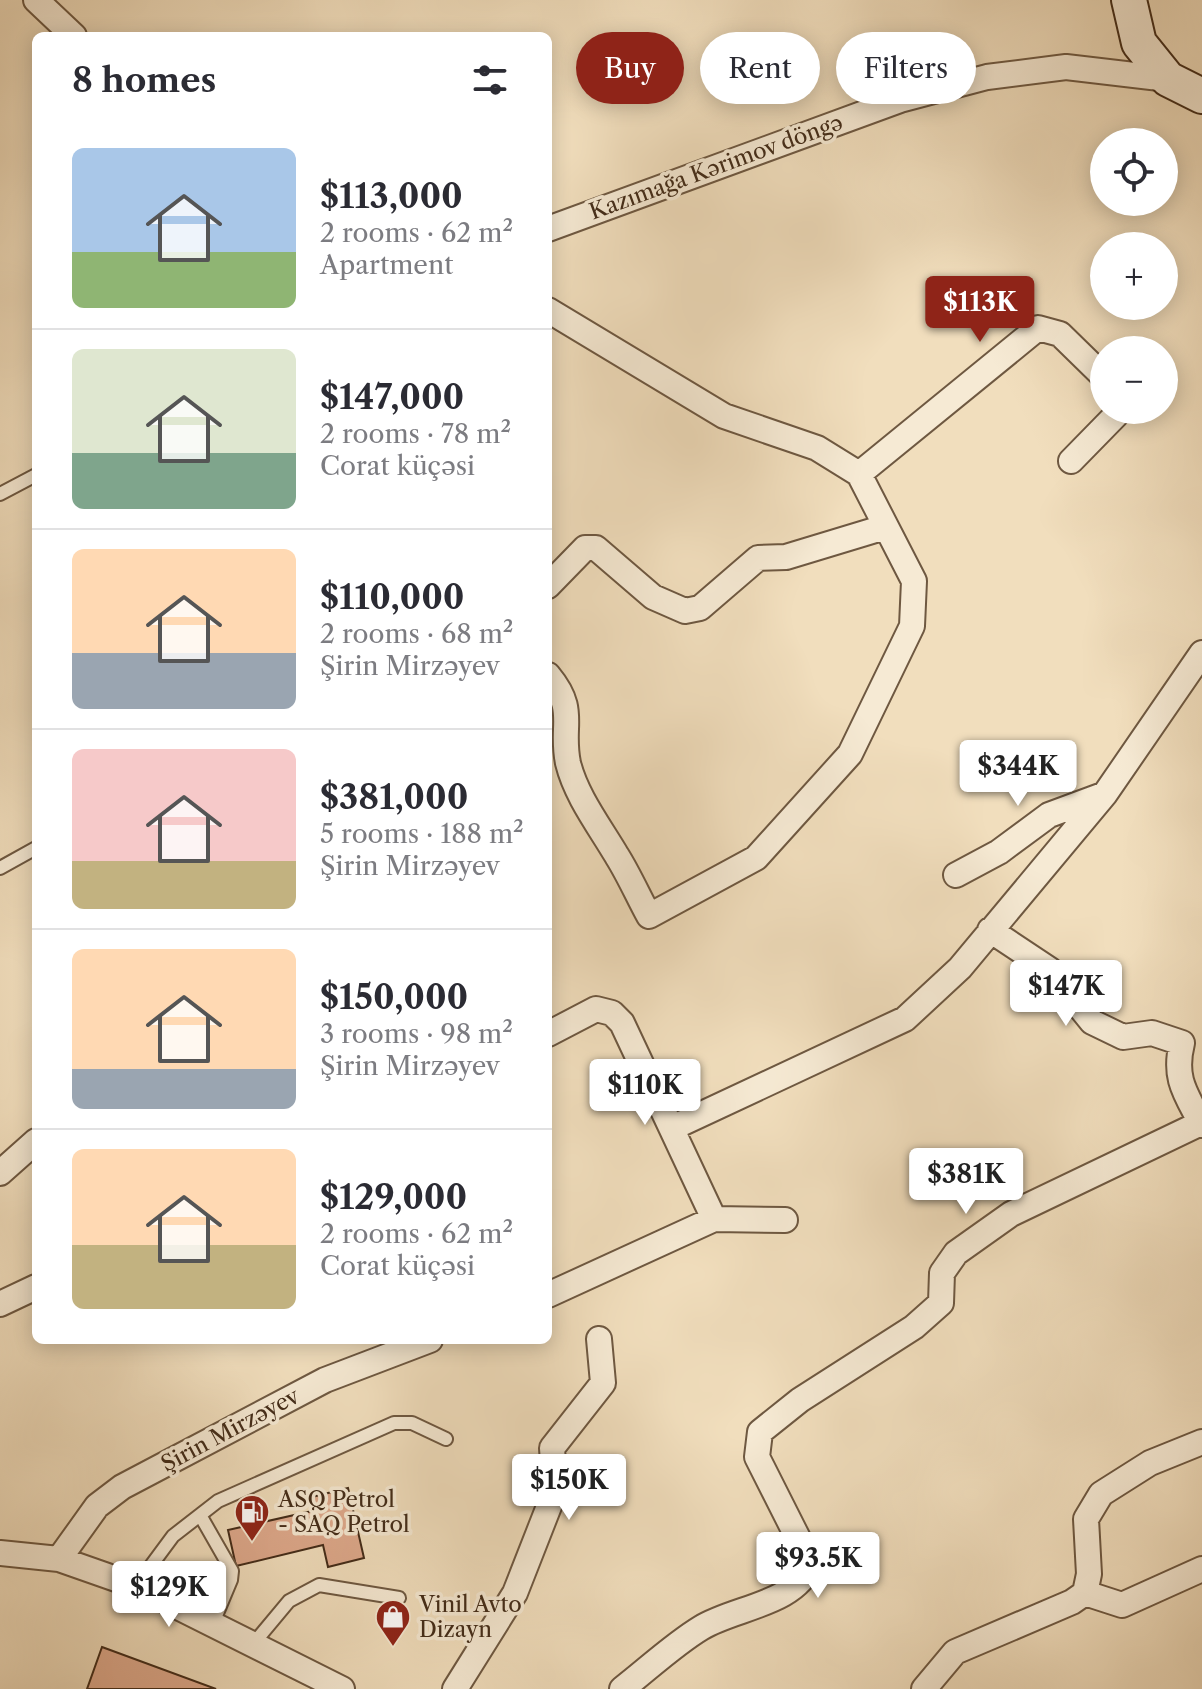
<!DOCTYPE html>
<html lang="en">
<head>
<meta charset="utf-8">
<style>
	:root { --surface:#fff; --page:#f2f2f3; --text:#2b2b33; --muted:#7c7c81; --line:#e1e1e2; --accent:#8f2418 }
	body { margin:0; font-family:"Libre Caslon Text",serif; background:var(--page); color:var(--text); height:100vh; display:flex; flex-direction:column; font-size:30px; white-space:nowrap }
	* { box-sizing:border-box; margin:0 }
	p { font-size:26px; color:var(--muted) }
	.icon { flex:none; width:44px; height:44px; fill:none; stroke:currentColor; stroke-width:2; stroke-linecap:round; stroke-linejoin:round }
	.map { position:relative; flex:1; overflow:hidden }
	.side { position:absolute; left:32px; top:32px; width:520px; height:1312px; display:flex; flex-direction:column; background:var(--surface); border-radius:12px; box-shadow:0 4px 20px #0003 }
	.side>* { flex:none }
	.top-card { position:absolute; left:576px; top:32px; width:506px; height:72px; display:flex; gap:16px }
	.fabs { position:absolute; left:1090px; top:128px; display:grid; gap:16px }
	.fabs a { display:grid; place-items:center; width:88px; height:88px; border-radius:50%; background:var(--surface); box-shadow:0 4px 20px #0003; font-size:40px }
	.price { position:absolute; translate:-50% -68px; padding:0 18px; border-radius:8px; background:#fff; color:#222; font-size:26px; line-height:52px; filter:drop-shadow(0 2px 4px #0008) }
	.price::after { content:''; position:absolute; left:50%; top:48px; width:24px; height:18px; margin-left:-12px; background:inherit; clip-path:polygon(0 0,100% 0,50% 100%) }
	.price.active { background:var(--accent); color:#fff }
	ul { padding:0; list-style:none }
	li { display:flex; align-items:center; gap:24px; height:200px; padding:0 40px }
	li+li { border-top:2px solid var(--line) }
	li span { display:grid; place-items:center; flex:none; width:224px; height:160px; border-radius:12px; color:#555 }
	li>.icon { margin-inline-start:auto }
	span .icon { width:96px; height:96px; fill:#fffc; stroke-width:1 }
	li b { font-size:34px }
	h2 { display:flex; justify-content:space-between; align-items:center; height:96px; padding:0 40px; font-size:34px }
	.tag { padding:0 28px; border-radius:36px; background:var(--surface); box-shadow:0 4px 20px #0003; font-size:28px; line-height:72px }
	.tag.active { background:var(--accent); color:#fff }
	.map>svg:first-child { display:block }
	.building { fill:#dea98c; stroke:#422b18; stroke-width:2 }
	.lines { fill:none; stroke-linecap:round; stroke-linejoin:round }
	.lane-casing { stroke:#6e5841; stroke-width:16 }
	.street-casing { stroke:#6e5841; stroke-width:28 }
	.secondary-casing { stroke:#422b18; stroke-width:38 }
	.lane { stroke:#f6ead4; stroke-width:12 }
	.street { stroke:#f6ead4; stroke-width:24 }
	.secondary { stroke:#f6ead4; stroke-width:34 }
	.labels { text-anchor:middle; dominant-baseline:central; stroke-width:7; stroke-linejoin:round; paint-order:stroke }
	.street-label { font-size:22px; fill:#422b18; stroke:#f6ead4 }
	.poi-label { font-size:22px; fill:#422b18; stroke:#f6ead4; text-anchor:start }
</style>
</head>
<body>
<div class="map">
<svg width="1202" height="1689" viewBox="0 0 1202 1689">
	<rect width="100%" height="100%" fill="#f1debd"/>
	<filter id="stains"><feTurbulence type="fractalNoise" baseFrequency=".0025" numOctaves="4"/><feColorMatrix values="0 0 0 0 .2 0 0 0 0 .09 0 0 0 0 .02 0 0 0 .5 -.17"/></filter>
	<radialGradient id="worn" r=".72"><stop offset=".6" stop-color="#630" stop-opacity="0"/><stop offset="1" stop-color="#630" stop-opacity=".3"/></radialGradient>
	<path class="building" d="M348,1488L364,1558L328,1567L323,1545L236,1566L228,1530L312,1511L308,1498Z
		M102,1647L216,1689H87Z"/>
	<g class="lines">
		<defs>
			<path id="lane" d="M0,494L36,475
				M0,868L36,848
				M200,1515L232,1571L231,1580L213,1623
				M136,1586L173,1536L218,1501L394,1423H412L446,1439
				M254,1643L289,1601L319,1585L399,1598"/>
			<path id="street" d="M36,0L74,36
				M548,229L900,100L987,77L1066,67L1168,79
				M548,310L724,416L817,448L859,474L914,581L912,626L850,754L756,858L649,916C638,896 629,875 617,856C600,827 576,796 568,763C560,724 578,711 548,675
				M1071,461L1116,415L1117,410
				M859,474L1038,328L1060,334L1104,377
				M548,586L585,548H596L653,597L685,611L700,608L758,558L786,557L885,527
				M956,875L999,852L1049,815L1103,795
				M990,930L1050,970L1092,1022L1123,1037L1152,1033L1182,1043
				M548,1034L596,1009L612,1013L622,1023L714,1219
				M1182,1043C1173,1079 1186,1094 1202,1125
				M672,1128L905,1019L960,968L1105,794L1202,653
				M0,1173L36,1141
				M548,1295L714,1219L785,1220
				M0,1304L36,1287
				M0,1553L59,1559L136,1586L342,1689
				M59,1559L97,1506L122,1487L325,1380L430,1340
				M1085,1593L1122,1605L1202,1569
				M455,1689L515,1593L555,1491L552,1448L603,1383L599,1339
				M622,1689C648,1669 673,1645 701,1628C735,1607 795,1605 811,1564L757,1457L760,1432L800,1400L914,1327L941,1303L942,1273L956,1253L1011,1214L1201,1123
				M924,1689L955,1652L1072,1602L1085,1593L1089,1574L1086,1519L1101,1494L1150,1463L1202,1442"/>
			<path id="secondary" d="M1129,0L1139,43L1168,79L1202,96"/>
		</defs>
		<use href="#lane" class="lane-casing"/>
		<use href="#street" class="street-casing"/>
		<use href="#secondary" class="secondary-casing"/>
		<use href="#lane" class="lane"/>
		<use href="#street" class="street"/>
		<use href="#secondary" class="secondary"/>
	</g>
	<defs>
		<symbol id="fuel-pin" viewBox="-11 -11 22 30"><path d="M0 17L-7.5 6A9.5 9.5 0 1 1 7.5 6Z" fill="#8f2418" stroke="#f6ead4"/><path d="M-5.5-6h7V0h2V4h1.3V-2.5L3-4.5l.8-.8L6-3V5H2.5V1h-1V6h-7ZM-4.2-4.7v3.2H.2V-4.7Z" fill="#fff"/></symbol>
		<symbol id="shop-pin" viewBox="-11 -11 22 30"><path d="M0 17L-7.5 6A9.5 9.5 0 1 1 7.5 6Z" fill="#8f2418" stroke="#f6ead4"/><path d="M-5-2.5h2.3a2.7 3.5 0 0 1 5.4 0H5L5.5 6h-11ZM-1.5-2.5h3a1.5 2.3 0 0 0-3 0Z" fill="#fff"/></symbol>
	</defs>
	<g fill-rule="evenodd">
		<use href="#fuel-pin" x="232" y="1492" width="40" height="54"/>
		<use href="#shop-pin" x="373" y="1597" width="40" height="54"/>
	</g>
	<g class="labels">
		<g class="street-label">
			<text transform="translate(716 167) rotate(-20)">Kazımağa Kərimov döngə</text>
			<text transform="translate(230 1430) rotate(-28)">Şirin Mirzəyev</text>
		</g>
		<g class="poi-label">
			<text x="278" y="1499">ASQ Petrol<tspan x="278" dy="25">- SAQ Petrol</tspan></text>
			<text x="419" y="1604">Vinil Avto<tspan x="419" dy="25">Dizayn</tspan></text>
		</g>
	</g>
	<rect width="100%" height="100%" filter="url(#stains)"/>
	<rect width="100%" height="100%" fill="url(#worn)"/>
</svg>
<div class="fabs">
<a><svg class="icon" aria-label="locate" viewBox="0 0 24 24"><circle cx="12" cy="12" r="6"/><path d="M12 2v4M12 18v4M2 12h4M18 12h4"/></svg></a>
<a>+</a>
<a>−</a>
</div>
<b class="price active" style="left:980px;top:344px">$113K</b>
<b class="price" style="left:1018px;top:808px">$344K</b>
<b class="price" style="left:1066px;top:1028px">$147K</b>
<b class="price" style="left:645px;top:1127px">$110K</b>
<b class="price" style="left:966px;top:1216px">$381K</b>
<b class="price" style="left:569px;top:1522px">$150K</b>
<b class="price" style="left:818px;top:1600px">$93.5K</b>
<b class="price" style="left:169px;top:1629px">$129K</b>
<div class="top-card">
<a class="tag active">Buy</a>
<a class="tag">Rent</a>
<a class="tag">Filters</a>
</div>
<section class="side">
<h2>8 homes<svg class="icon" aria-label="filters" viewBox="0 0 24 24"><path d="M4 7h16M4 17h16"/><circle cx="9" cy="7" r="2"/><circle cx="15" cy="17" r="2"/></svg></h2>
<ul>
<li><span style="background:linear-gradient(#a9c7e8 65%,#8fb573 0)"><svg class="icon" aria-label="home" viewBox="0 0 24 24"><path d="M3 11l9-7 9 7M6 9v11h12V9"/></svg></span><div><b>$113,000</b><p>2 rooms · 62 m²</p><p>Apartment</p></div></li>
<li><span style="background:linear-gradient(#dfe7d0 65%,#7fa58c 0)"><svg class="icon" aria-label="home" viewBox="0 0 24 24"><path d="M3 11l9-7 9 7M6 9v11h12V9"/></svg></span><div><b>$147,000</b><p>2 rooms · 78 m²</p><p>Corat küçəsi</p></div></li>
<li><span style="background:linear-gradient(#ffd9b3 65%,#9aa5b1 0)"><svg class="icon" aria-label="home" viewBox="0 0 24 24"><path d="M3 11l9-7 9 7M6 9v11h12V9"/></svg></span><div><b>$110,000</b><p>2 rooms · 68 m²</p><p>Şirin Mirzəyev</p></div></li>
<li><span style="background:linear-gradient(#f6c9c9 70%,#c2b280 0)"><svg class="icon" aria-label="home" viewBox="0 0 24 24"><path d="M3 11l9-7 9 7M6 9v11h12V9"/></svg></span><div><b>$381,000</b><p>5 rooms · 188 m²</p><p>Şirin Mirzəyev</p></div></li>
<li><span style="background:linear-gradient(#ffd9b3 75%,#9aa5b1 0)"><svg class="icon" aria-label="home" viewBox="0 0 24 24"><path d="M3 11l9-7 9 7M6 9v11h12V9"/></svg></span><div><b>$150,000</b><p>3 rooms · 98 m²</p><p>Şirin Mirzəyev</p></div></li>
<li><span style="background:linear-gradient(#ffd9b3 60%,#c2b280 0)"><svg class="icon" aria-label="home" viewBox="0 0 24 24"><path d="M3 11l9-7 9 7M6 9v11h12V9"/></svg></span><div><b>$129,000</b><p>2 rooms · 62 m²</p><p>Corat küçəsi</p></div></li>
</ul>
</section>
</div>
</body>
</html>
